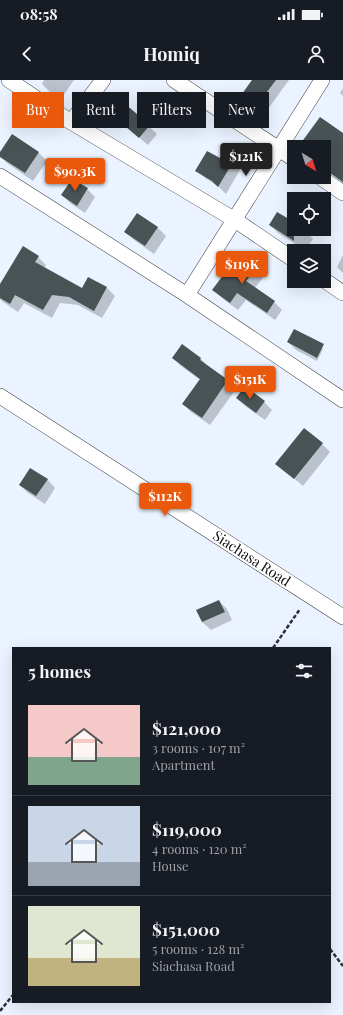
<!DOCTYPE html>
<html lang="en">
<head>
<meta charset="utf-8">
<style>
	:root { --surface:#171b24; --page:#242831; --text:#f1f3f6; --muted:#9ea1a6; --line:#363941; --accent:#ea580c }
	body { margin:0; font-family:"Playfair Display",serif; background:var(--page); color:var(--text); height:100vh; display:flex; flex-direction:column; font-size:15px; white-space:nowrap }
	* { box-sizing:border-box; margin:0 }
	p { font-size:13px; color:var(--muted) }
	.icon { flex:none; width:22px; height:22px; fill:none; stroke:currentColor; stroke-width:2; stroke-linecap:round; stroke-linejoin:round }
	.map { position:relative; flex:1; overflow:hidden }
	.sheet { position:absolute; left:12px; top:567px; width:319px; height:356px; display:flex; flex-direction:column; background:var(--surface); border-radius:0px; box-shadow:0 4px 16px #0002 }
	.sheet>* { flex:none }
	.banner { position:absolute; left:12px; top:12px; width:319px; height:36px; display:flex; gap:8px }
	.needle { width:26px; rotate:142deg }
	.fabs { position:absolute; left:287px; top:60px; display:grid; gap:8px }
	.fabs a { display:grid; place-items:center; width:44px; height:44px; border-radius:0px; background:var(--surface); box-shadow:0 4px 16px #0002; font-size:20px }
	.price { position:absolute; translate:-50% -34px; padding:0 9px; border-radius:4px; background:var(--accent); color:#fff; font-size:13px; line-height:26px; filter:drop-shadow(0 1px 2px #0008) }
	.price::after { content:''; position:absolute; left:50%; top:24px; width:12px; height:9px; margin-left:-6px; background:inherit; clip-path:polygon(0 0,100% 0,50% 100%) }
	.price.current { background:#222; color:#fff }
	ul { padding:0; list-style:none }
	li { display:flex; align-items:center; gap:12px; height:100px; padding:0 16px }
	li+li { border-top:1px solid var(--line) }
	li span { display:grid; place-items:center; flex:none; width:112px; height:80px; border-radius:0px; color:#555 }
	li>.icon { margin-inline-start:auto }
	span .icon { width:48px; height:48px; fill:#fffc; stroke-width:1 }
	li b { font-size:17px }
	h2 { display:flex; justify-content:space-between; align-items:center; height:48px; padding:0 16px; font-size:17px }
	.chip { padding:0 14px; border-radius:0px; background:var(--surface); box-shadow:0 4px 16px #0002; font-size:14px; line-height:36px }
	.chip.current { background:var(--accent); color:#fff }
	.status { display:flex; justify-content:space-between; align-items:center; height:28px; padding:0 20px; background:var(--surface); direction:ltr }
	.status svg { height:11px; fill:currentColor }
	header { display:flex; justify-content:space-between; align-items:center; height:52px; padding:0 16px; background:var(--surface); font-size:18px; font-weight:700 }
	.map>svg:first-child { display:block }
	.shadow { fill:#0003 }
	.building { fill:#485355 }
	.lines { fill:none; stroke-linecap:round; stroke-linejoin:round }
	.minor-casing { stroke:#3f3f3f; stroke-width:16 }
	.path { stroke:#2e2e2e; stroke-width:2.5; stroke-dasharray:4 2; stroke-linecap:butt }
	.minor { stroke:#fff; stroke-width:15 }
	.labels { text-anchor:middle; dominant-baseline:central; stroke-width:4; stroke-linejoin:round; paint-order:stroke }
	.street-label { font-size:14px; fill:#0c0c0c; stroke:#fff }
</style>
</head>
<body>
<div class="status"><b>08:58</b><svg viewBox="0 0 49 12"><path d="M0 12V9h3v3zM5 12V6h3v6zM10 12V3h3v9zM15 12V0h3v12zM26 1h20v11H26zM47 4h2v5h-2z"/></svg></div>
<header><svg class="icon" aria-label="back" viewBox="0 0 24 24"><path d="M15 5l-7 7 7 7"/></svg>Homiq<svg class="icon" aria-label="person" viewBox="0 0 24 24"><circle cx="12" cy="8" r="4"/><path d="M4 21q1-7 8-7t8 7"/></svg></header>
<div class="map">
<svg width="343" height="935" viewBox="0 0 343 935">
	<rect width="100%" height="100%" fill="#eaf3ff"/>
	<path class="shadow" d="M44,0H74L61,19L50,12L42,4Z
		M254,0H289L257,44L243,33L235,25Z
		M343,8V16L340,13Z
		M124,24L157,54L148,65L114,36Z
		M343,54V104L324,86V67H300Z
		M12,56L39,73L47,81L33,101L7,83L0,76V73Z
		M220,79L232,82L240,90L226,114L219,107L205,98L197,90Z
		M73,100L87,109L95,117L85,133L70,123L62,115Z
		M137,135L158,148L166,156L154,174L134,160L125,152Z
		M294,144V149H303L313,159L305,170L278,153L270,145Z
		M343,175V193L337,187Z
		M38,177L46,185L44,189L82,210L107,208L115,216L102,238L78,225L60,223L52,238L24,223L18,232L3,222L0,219V206Z
		M256,188L264,196L255,208L274,222L282,230L275,240L246,220L238,230L222,218L214,210Z
		M315,261L323,269L317,281L296,270L288,262Z
		M183,265L201,279L209,287L228,301L236,309L210,345L191,332L183,324L200,300L181,286L173,278Z
		M245,308L264,322L272,330L265,340L245,326L237,318Z
		M322,364L330,372L303,406L277,384Z
		M47,399L55,408L45,424L28,413L20,405Z
		M219,521L227,529L232,540L211,550L202,542Z"/>
	<path class="building" d="M252,0H276L249,36L234,25Z
		M124,23L150,45L139,58L113,36Z
		M320,37L343,53V102L324,89V67H298Z
		M12,54L39,72L25,93L0,77V72Z
		M207,71L220,78L222,75L233,82L218,107L212,101L195,91Z
		M72,99L88,108L77,126L61,115Z
		M277,132L294,142V161L269,145Z
		M137,133L158,147L145,166L124,152Z
		M23,166L39,176L35,182L82,208L88,197L107,207L94,231L69,217L52,215L43,230L15,215L10,224L0,218V204Z
		M239,174L257,187L246,201L275,221L267,233L237,213L230,223L212,210Z
		M294,249L324,264L317,278L287,262Z
		M182,264L201,278L200,280L228,300L202,338L182,324L200,299L172,278Z
		M245,306L265,321L256,333L236,318Z
		M304,348L323,363L294,399L275,384Z
		M30,388L48,399L36,416L19,405Z
		M219,520L225,532L202,542L196,530Z"/>
	<g class="lines">
		<defs>
			<path id="minor" d="M9,0L71,42L235,140L294,180
				M174,0L294,79
				M71,42L103,0
				M0,96L187,215L343,320
				M320,97L343,113
				M324,200L343,213
				M187,215L322,0
				M0,316L343,537"/>
		</defs>
		<use href="#minor" class="minor-casing"/>
		<path class="path" d="M273,568L300,529
			M330,869L343,886
			M0,931L13,915"/>
		<use href="#minor" class="minor"/>
	</g>
	<g class="labels">
		<g class="street-label">
			<text transform="translate(252 478) rotate(33)">Siachasa Road</text>
		</g>
	</g>
</svg>
<div class="fabs">
<a><svg class="needle" viewBox="-14 -14 28 28"><path d="M0-13l5 13h-10z" fill="#e53935"/><path d="M0 13l5-13h-10z" fill="#9ea1a6"/></svg></a>
<a><svg class="icon" aria-label="locate" viewBox="0 0 24 24"><circle cx="12" cy="12" r="6"/><path d="M12 2v4M12 18v4M2 12h4M18 12h4"/></svg></a>
<a><svg class="icon" aria-label="layers" viewBox="0 0 24 24"><path d="M12 4l9 5-9 5-9-5zM3 14l9 5 9-5"/></svg></a>
</div>
<b class="price current" style="left:246px;top:97px">$121K</b>
<b class="price" style="left:75px;top:112px">$90.3K</b>
<b class="price" style="left:242px;top:205px">$119K</b>
<b class="price" style="left:250px;top:320px">$151K</b>
<b class="price" style="left:165px;top:437px">$112K</b>
<div class="banner">
<a class="chip current">Buy</a>
<a class="chip">Rent</a>
<a class="chip">Filters</a>
<a class="chip">New</a>
</div>
<section class="sheet">
<h2>5 homes<svg class="icon" aria-label="filters" viewBox="0 0 24 24"><path d="M4 7h16M4 17h16"/><circle cx="9" cy="7" r="2"/><circle cx="15" cy="17" r="2"/></svg></h2>
<ul>
<li><span style="background:linear-gradient(#f6c9c9 65%,#7fa58c 0)"><svg class="icon" aria-label="home" viewBox="0 0 24 24"><path d="M3 11l9-7 9 7M6 9v11h12V9"/></svg></span><div><b>$121,000</b><p>3 rooms · 107 m²</p><p>Apartment</p></div></li>
<li><span style="background:linear-gradient(#c9d6e8 70%,#9aa5b1 0)"><svg class="icon" aria-label="home" viewBox="0 0 24 24"><path d="M3 11l9-7 9 7M6 9v11h12V9"/></svg></span><div><b>$119,000</b><p>4 rooms · 120 m²</p><p>House</p></div></li>
<li><span style="background:linear-gradient(#dfe7d0 65%,#c2b280 0)"><svg class="icon" aria-label="home" viewBox="0 0 24 24"><path d="M3 11l9-7 9 7M6 9v11h12V9"/></svg></span><div><b>$151,000</b><p>5 rooms · 128 m²</p><p>Siachasa Road</p></div></li>
</ul>
</section>
</div>
</body>
</html>
